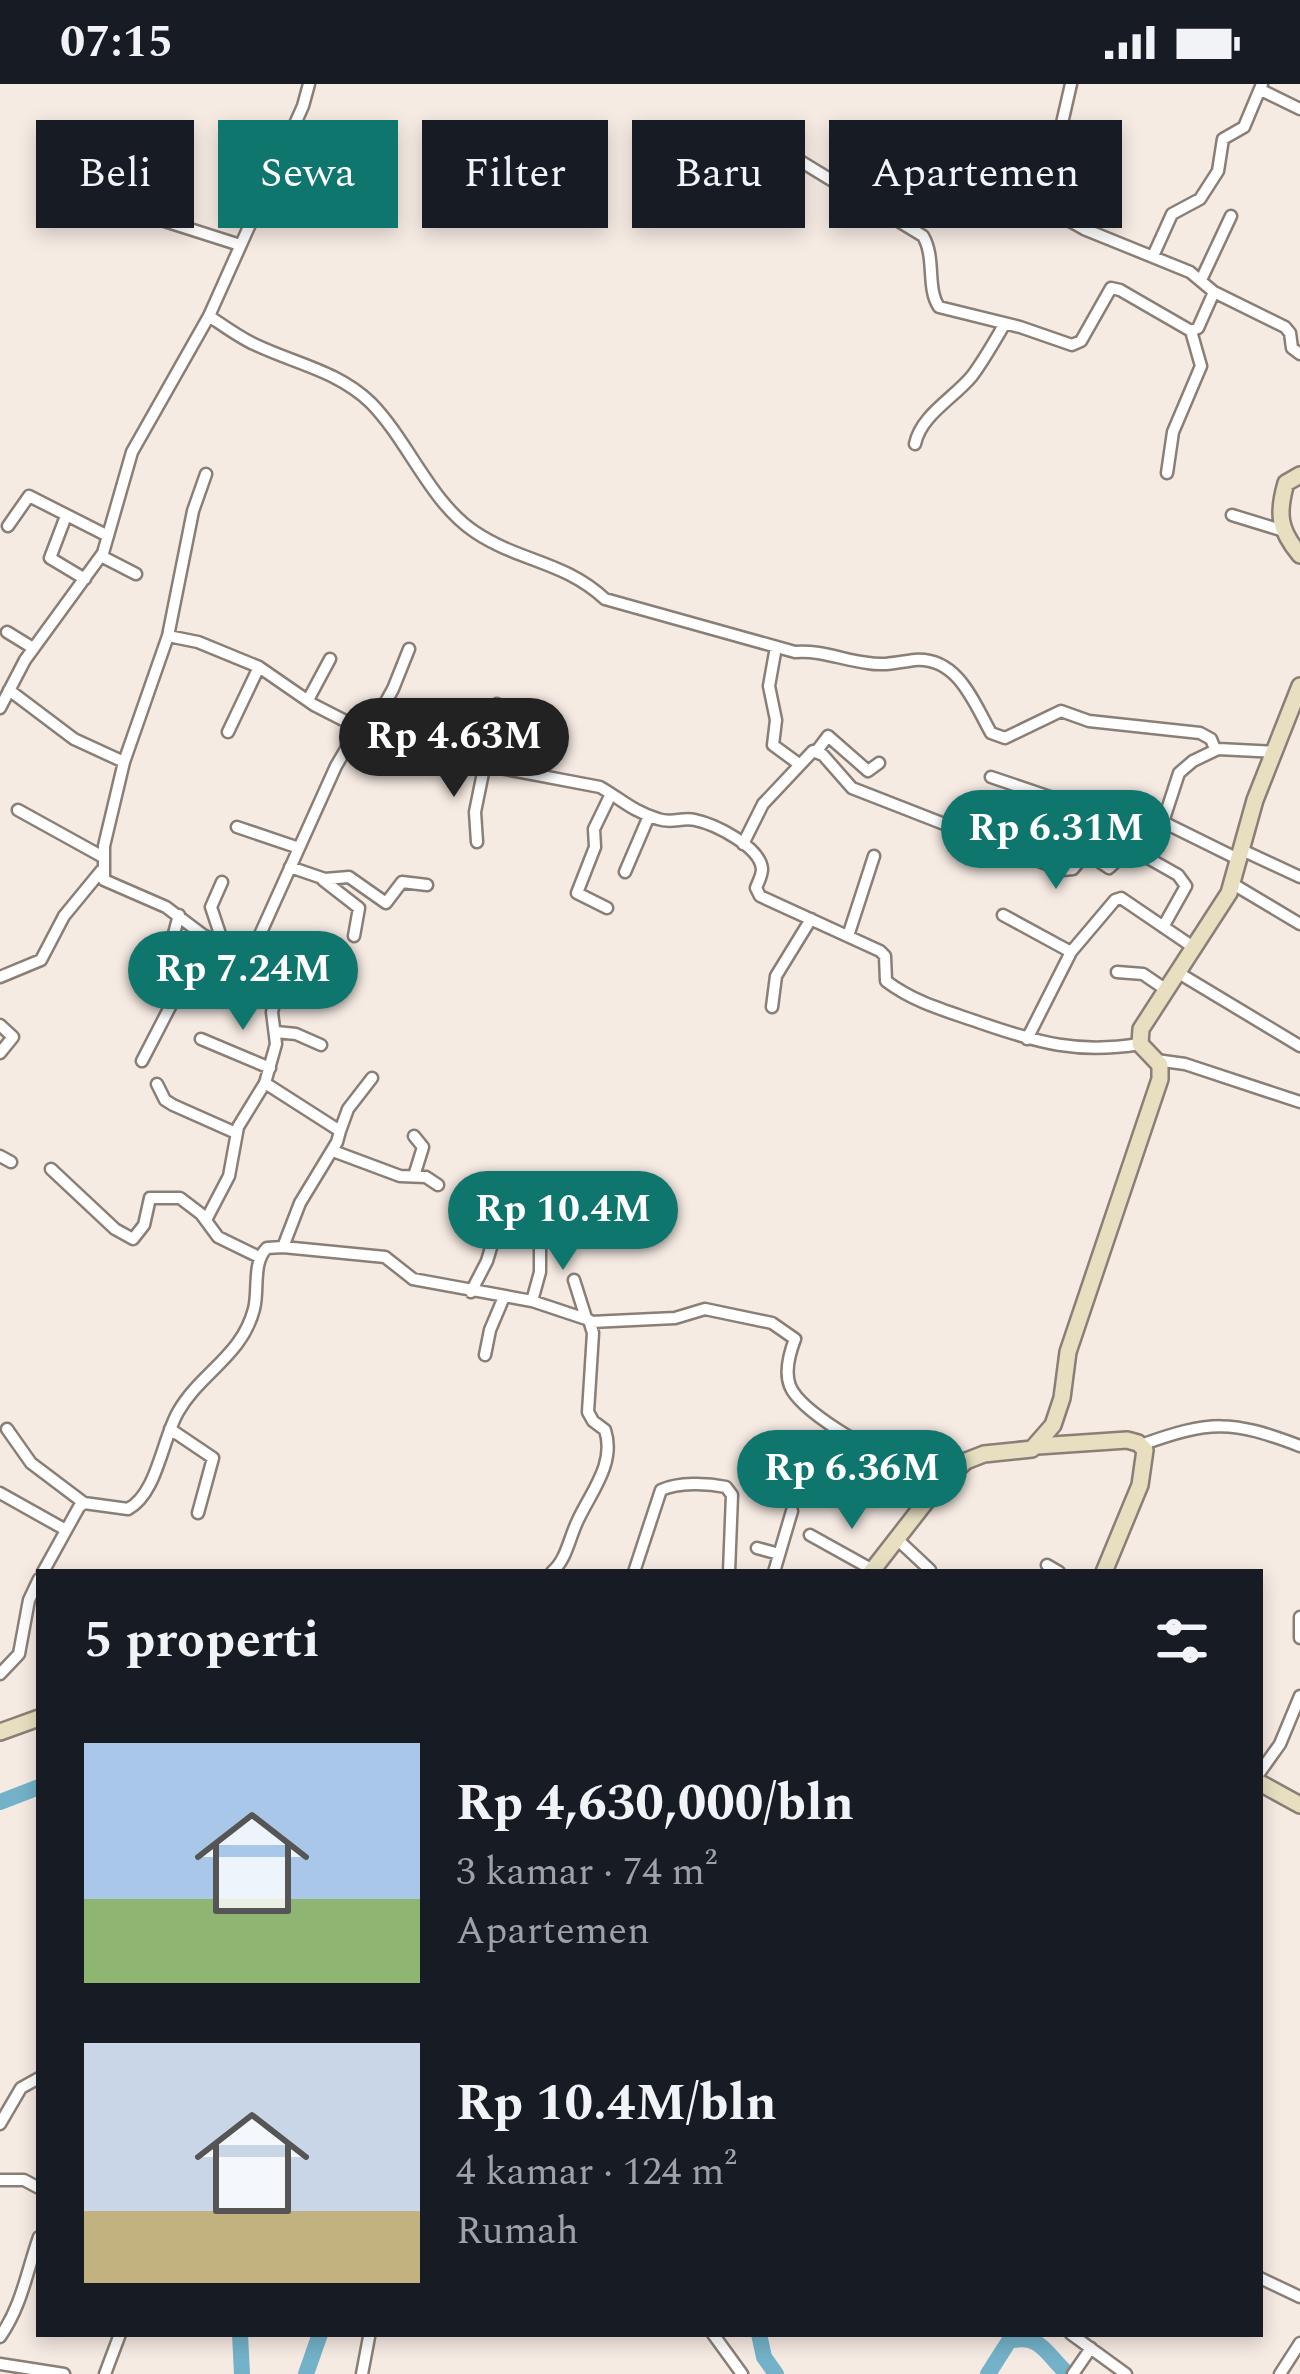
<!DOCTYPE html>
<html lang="id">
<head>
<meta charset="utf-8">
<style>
	:root { --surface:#171b24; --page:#20242c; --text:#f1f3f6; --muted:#9ea1a6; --accent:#0f766e }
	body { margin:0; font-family:Spectral,serif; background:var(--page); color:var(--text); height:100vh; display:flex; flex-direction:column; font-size:45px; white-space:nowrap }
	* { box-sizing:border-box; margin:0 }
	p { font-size:39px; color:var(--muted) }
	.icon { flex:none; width:66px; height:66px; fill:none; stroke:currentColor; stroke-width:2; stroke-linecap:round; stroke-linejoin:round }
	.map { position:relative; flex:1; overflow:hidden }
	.details { position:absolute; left:36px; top:1485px; width:1227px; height:768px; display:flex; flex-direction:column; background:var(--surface); border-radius:0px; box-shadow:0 6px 18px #0003 }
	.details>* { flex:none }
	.guide { position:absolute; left:36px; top:36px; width:1230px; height:108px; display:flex; gap:24px }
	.price { position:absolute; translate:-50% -102px; padding:0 27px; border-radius:42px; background:var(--accent); color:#fff; font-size:39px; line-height:78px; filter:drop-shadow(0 3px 6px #0008) }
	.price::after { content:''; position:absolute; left:50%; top:72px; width:36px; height:27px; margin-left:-18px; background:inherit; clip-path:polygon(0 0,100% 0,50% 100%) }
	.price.current { background:#222; color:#fff }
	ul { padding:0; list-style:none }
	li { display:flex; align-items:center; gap:36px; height:300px; padding:0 48px }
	li span { display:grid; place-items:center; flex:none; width:336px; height:240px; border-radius:0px; color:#555 }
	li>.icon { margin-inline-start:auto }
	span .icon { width:144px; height:144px; fill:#fffc; stroke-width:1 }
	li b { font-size:51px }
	h2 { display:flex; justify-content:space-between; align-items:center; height:144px; padding:0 48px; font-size:51px }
	.pill { padding:0 42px; border-radius:0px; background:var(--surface); box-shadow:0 6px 18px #0003; font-size:42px; line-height:108px }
	.pill.current { background:var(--accent); color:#fff }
	.status { display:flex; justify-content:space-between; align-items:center; height:84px; padding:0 60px; background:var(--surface); direction:ltr }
	.status svg { height:33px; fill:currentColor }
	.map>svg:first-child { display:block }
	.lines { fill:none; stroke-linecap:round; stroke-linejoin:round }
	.river { stroke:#73b2c8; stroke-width:16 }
	.street-casing { stroke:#897f77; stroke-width:15 }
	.secondary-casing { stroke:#897f77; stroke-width:20 }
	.street { stroke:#fff; stroke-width:10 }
	.secondary { stroke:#e7dfc0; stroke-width:15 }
</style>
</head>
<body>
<div class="status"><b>07:15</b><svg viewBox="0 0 49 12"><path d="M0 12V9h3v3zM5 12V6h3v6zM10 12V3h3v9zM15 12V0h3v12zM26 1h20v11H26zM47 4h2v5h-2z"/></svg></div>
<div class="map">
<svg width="1300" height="2290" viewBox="0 0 1300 2290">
	<rect width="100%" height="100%" fill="#f6ebe3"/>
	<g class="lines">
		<path class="river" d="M0,1718L39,1703
			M240,2250L242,2290
			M759,2250L764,2273L776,2290
			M306,2290L320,2250
			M988,2290L1009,2257C1042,2249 1046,2271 1068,2290"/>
		<defs>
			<path id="street" d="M1071,0L1043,122L1084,145L1190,188L1214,208L1285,243L1290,249L1292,264L1300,270
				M1261,6L1300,25
				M751,47L923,152C936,174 926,204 939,223L1020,243L1072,261L1081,257L1111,204L1120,206L1191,247L1198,244L1214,208
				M937,79L1043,122
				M149,132L240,161
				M1153,172L1172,130L1200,115L1218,87L1223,55L1244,43L1262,0
				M1201,196L1231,132
				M209,232C224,242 240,254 256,261C296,280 338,287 371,319C409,358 430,418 475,448C520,478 564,477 605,515L795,568C822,566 842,576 868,579C885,582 898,578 915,576C958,573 974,619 991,649L1005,654L1061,627L1089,637L1200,649L1211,655L1215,665
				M915,360C921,331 954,314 972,292C984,276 994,258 1004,241
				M1167,389L1173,348L1201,282L1191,247
				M1232,431L1284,447
				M66,432L50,474L85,495
				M8,442L29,412L108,452
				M101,472L136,490
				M7,548L33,564
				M168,552L193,427L206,390
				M776,563L769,602L776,636L773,661L799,680
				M9,606L74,655L124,678L104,762V796L166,823L203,851L274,887L279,901L272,928L276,960L265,999L340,1047L337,1058L300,1119L283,1163L267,1164C252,1178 259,1206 254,1225C242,1272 200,1289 178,1328C162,1356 157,1410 128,1425L84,1419L79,1423L43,1488
				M308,616L330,575
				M0,624L25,576L103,469L132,368L209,232L303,22L309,0
				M228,648L259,583
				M369,648L393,605L409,565
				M816,668L828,652L868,687L879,679
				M124,678L168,552L198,558L259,583L314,621L400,665L600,703C621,715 632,727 658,735C672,740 682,733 695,736C714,740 760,762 762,785C762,792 758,798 756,804L760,812L880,867L885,872L886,897C915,919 947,927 981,939C1039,959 1078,970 1140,960
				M18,726L103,773
				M1163,738L1240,776
				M1097,739L1132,763
				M237,743L299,764
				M477,758L475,728L497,620
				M743,760L763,720L813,667L823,671L852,704L1062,786L1073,785L1081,775L1102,724L1056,715L991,693
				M1242,766L1300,793
				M1085,768L1109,784L1132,763L1141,770L1163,738L1179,689L1193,677L1218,665L1275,668
				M1141,770L1178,791L1186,802L1163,843
				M290,783L325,795L349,793L386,819L402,798L427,801
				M625,788L649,732
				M323,796L359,824L354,852
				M222,798L211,823L224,862
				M1233,800L1300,840
				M607,824L577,809L595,763L594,745L611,710
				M1003,831L1071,868
				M848,852L874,772
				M249,875L336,682L359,643
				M1117,888L1143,890L1165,905
				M1177,888L1300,962
				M0,893L41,876L64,832L101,787
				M174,902L213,911
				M772,923L776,892L811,835
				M0,941L13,953L0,969
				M276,948L296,950L321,961
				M201,955L270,984
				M1027,955L1071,868L1115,816L1121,814L1193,863
				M1156,976L1185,980L1300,1018
				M142,977L172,919L174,902L166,879L179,831
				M157,1000L165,1016L173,1021L236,1049
				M340,1047L348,1025L372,994
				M414,1052L423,1063L414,1092
				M333,1067L400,1092L426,1093L438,1101
				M0,1072L11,1078
				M51,1085L115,1145L133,1155L144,1141L150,1114H180L201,1130L218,1153L259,1173
				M206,1136L229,1092L238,1043L265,999
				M283,1163L385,1173L413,1195L532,1217L589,1236L593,1249L588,1328L593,1337L605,1346C616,1379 591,1408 578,1436C569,1454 567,1475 552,1488
				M574,1196L586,1234
				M471,1208L487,1177L507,1110
				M532,1217L540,1188V1148
				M591,1238L675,1234L705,1225L772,1239L795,1255C790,1268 784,1287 790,1302C803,1335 905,1383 938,1402
				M485,1271L490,1246L504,1213
				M7,1345L31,1379L84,1419
				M170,1345L213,1374L198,1429
				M1141,1361C1210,1336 1232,1336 1300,1362
				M818,1375L838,1348
				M0,1409L66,1446
				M810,1451L873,1486
				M897,1455L930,1486
				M757,1464L779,1470
				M1047,1481L1059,1488
				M634,1488L661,1406C679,1398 707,1399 726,1403L732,1411L729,1488
				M774,1488L792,1427
				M1300,1533V1554
				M0,1590L19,1570L29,1516L39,1495
				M1260,1688L1280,1660L1300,1612
				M0,2040L21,2004L39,1994
				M0,2096H24L39,2104
				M1260,2194L1300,2213
				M713,2250L742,2290
				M1071,2250L1126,2290
				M0,2253C22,2221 26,2190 39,2153
				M0,2280L64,2290
				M105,2290L120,2250
				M362,2290L369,2253
				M1073,2290L1091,2264
				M1280,2290L1300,2259"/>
			<path id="secondary" d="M1300,391L1286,399C1277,430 1279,446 1300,471
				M1038,1362L1127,1356L1138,1359L1145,1366L1140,1401L1104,1488
				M871,1488L938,1402L966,1377L984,1370L1032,1365L1053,1341L1062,1314L1068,1268L1160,995V981L1140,960L1141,945L1229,809L1255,716L1300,602
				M0,1648L39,1634
				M1260,1699L1300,1721"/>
		</defs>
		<use href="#street" class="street-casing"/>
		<use href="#secondary" class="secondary-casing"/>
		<use href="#street" class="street"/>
		<use href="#secondary" class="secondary"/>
	</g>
</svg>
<b class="price current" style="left:454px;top:716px">Rp 4.63M</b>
<b class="price" style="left:1056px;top:808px">Rp 6.31M</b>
<b class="price" style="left:243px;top:949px">Rp 7.24M</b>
<b class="price" style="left:563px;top:1189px">Rp 10.4M</b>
<b class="price" style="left:852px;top:1448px">Rp 6.36M</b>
<div class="guide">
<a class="pill">Beli</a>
<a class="pill current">Sewa</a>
<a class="pill">Filter</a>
<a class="pill">Baru</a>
<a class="pill">Apartemen</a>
</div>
<section class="details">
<h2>5 properti<svg class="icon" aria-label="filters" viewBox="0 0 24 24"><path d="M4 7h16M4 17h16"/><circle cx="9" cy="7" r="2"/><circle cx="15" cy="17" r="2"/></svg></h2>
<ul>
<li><span style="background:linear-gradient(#a9c7e8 65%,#8fb573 0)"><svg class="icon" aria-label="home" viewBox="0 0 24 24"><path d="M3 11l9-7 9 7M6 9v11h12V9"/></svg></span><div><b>Rp 4,630,000/bln</b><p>3 kamar · 74 m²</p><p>Apartemen</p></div></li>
<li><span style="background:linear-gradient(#c9d6e8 70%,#c2b280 0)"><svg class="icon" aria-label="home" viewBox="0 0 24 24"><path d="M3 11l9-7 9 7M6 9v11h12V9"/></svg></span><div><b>Rp 10.4M/bln</b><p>4 kamar · 124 m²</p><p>Rumah</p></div></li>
</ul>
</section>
</div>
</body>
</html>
